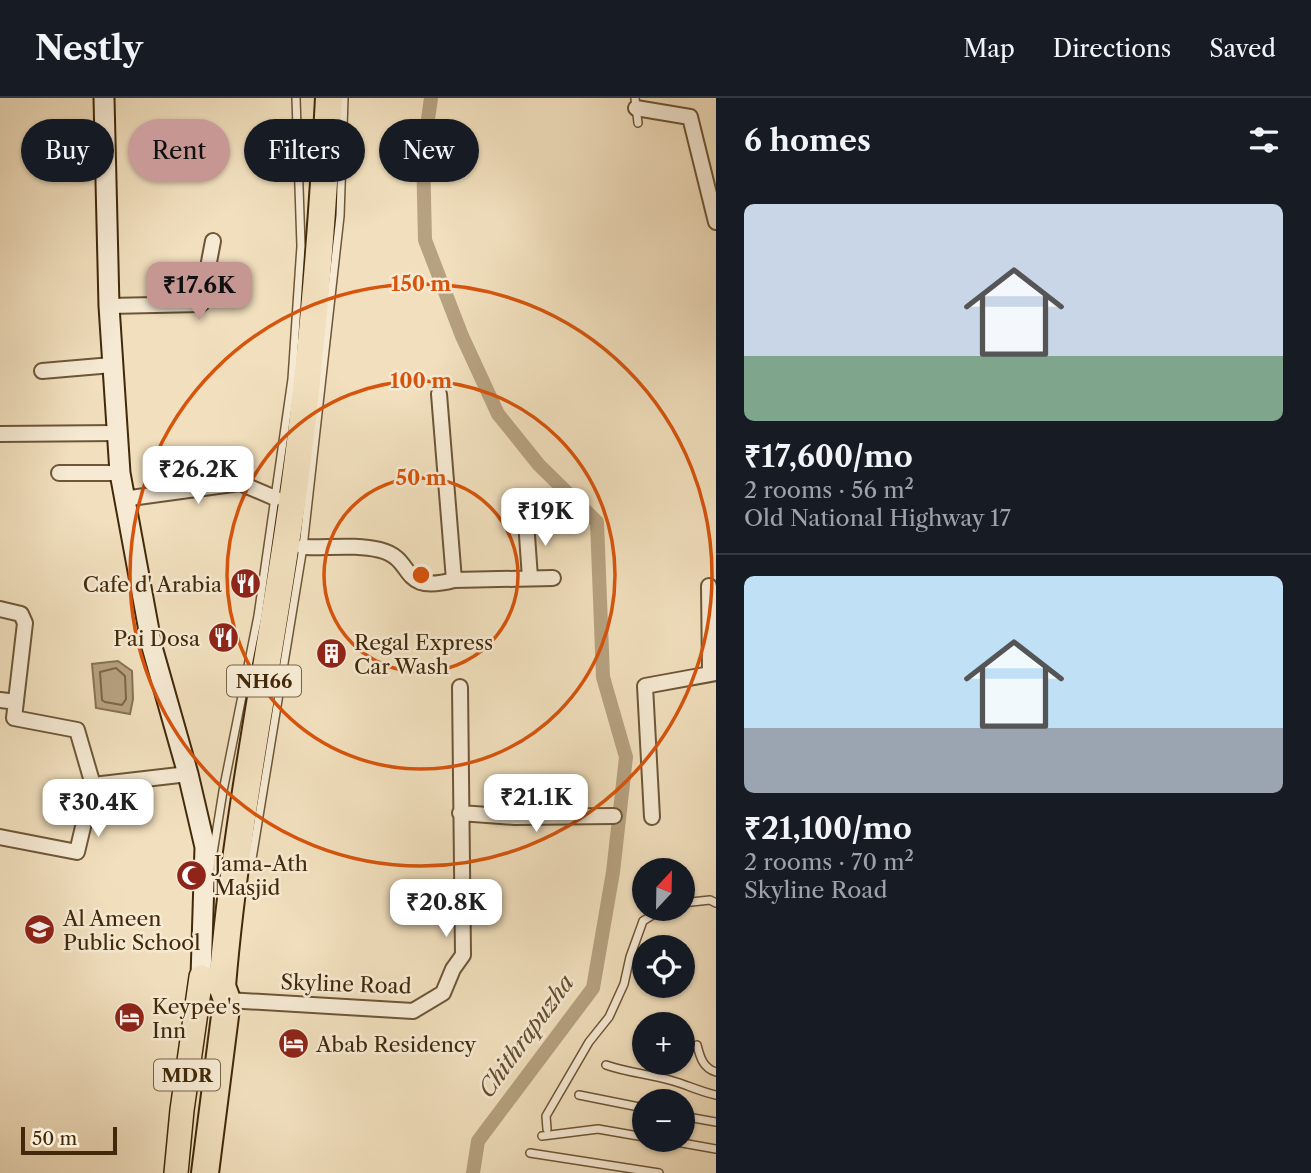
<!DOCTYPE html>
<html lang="en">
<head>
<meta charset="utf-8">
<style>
	:root { --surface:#171b24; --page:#242831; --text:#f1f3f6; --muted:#9ea1a6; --line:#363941; --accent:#c59692 }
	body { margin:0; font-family:"Libre Caslon Text",serif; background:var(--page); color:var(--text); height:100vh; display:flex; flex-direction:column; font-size:26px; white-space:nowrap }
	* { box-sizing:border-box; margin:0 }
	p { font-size:23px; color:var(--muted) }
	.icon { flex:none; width:38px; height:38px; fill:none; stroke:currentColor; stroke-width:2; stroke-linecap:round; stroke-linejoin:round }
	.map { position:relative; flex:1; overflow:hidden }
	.panel { display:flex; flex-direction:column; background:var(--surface); width:595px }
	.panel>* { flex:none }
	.guide { position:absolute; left:21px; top:21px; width:590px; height:63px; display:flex; gap:14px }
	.needle { width:46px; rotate:22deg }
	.tools { position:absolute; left:632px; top:760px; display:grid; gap:14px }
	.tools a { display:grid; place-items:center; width:63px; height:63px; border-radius:50%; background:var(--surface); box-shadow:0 2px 5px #0004; font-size:35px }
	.scale { position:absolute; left:21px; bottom:18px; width:96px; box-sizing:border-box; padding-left:7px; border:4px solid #422909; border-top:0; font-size:19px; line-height:24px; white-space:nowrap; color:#422909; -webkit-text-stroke:5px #f6ead4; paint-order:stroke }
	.price { position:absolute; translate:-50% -60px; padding:0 16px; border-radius:14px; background:#fff; color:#222; font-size:23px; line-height:46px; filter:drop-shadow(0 2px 4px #0008) }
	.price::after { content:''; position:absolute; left:50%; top:42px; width:21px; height:16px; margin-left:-10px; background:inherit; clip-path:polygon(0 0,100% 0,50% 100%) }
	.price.on { background:var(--accent); color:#111 }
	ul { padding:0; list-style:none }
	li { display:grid; align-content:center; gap:14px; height:371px; padding:0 28px }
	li+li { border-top:2px solid var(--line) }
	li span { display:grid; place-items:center; height:217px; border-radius:10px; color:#555 }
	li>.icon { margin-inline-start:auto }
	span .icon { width:126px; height:126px; fill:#fffc; stroke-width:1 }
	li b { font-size:30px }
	h2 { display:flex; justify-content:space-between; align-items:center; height:84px; padding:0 28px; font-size:30px }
	.chip { padding:0 24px; border-radius:32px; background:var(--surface); box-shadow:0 2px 5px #0004; font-size:24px; line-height:63px }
	.chip.on { background:var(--accent); color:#111 }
	header { display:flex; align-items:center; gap:42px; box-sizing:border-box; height:98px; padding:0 35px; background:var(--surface); border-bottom:2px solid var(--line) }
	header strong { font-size:33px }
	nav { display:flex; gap:38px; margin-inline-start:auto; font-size:24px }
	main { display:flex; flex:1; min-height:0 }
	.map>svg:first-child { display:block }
	.water { fill:#b6a180; stroke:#887150; stroke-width:2 }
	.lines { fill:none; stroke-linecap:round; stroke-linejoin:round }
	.shore { stroke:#7c6544; stroke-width:2 }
	.canal { stroke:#b6a180; stroke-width:14 }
	.lane-casing { stroke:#6e5636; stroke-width:10 }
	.street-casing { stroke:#6e5636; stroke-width:18 }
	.secondary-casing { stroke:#422909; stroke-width:23 }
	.primary-casing { stroke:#422909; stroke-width:26 }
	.highway-casing { stroke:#422909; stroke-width:30 }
	.lane { stroke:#f6ead4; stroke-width:7 }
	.street { stroke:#f6ead4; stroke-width:14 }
	.secondary { stroke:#f6ead4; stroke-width:19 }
	.primary { stroke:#f1dfbd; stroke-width:23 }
	.highway { stroke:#f1dfbd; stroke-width:26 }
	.ring { fill:none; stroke:#d7540c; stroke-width:3.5 }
	.labels { text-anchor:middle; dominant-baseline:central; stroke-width:5; stroke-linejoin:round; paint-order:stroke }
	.shield { fill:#f6ead4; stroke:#786346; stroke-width:2 }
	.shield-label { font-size:19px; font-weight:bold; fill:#422909 }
	.poi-label { font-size:21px; fill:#422909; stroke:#f6ead4; text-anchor:start }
	.street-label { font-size:21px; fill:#422909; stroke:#f6ead4 }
	.water-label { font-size:23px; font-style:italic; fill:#654d2d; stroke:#f6ead4 }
	.centre { fill:#d7540c; stroke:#f6ead4; stroke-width:3.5 }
	.ring-label { font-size:21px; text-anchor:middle; font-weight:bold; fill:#d7540c; stroke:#f6ead4; stroke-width:5; stroke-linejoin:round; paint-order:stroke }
</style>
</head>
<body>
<header>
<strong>Nestly</strong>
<nav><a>Map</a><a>Directions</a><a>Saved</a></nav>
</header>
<main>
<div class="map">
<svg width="716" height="1075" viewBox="0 0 716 1075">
	<rect width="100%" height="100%" fill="#f1dfbd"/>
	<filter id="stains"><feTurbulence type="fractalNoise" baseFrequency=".00286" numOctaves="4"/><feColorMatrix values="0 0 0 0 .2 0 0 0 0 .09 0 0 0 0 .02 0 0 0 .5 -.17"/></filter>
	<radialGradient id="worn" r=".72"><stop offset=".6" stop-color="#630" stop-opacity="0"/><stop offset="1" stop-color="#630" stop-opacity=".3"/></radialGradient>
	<path class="water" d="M118,563L132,573L133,601L130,616L96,610L92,566Z"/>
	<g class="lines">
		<path class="shore" d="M116,570L125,578L126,601L122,607L105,604L102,602L100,574Z"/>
		<path class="canal" d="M431,0L423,56L425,142L462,238L498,316L539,367L597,424L603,579L626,659L613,774L593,890L478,1043L473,1075"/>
		<defs>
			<path id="lane" d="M635,0L638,25
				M213,755L223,693L258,518L292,281L301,148L296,0
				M243,772L252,761L303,449L340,118L344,0
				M682,805L710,802L716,805
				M697,947C700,959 703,970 716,974
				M606,967C628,975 651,976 673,983C687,987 701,994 716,997
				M579,997L644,1010
				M682,1018L716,1024
				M547,1031L546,1018L589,944L609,919L624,886L630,859L643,823L664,810
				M542,1038L598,1031L644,1039
				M660,1041L716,1051
				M530,1055L659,1075"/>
			<path id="street" d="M636,10L690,19L716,124
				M109,208L201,206L213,143
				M42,273L112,267
				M0,336L117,335
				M59,375H120
				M123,401L240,385L275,400
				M526,423L530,480
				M303,449C328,450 356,446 380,452C417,461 397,497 454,482L439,296
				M454,482L553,480
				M709,488L710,575
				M0,511L21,516L25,525L14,620L77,632L93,687
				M0,602L16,604
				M460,715L515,719L614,718
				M652,719L645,588L716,575
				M0,739L77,754L93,687L188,676
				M227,902L413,913L443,895L453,871L463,857L460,589"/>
			<path id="secondary" d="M104,0L109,208L120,375L152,549L188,676L205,749L201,879"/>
			<path id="primary" d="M176,1075L182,1012L201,879L222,888"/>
			<path id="highway" d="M205,1075L227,902L222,888C234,743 262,601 284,458C308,307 321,153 329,0"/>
		</defs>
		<use href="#lane" class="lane-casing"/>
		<use href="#street" class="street-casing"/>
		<use href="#secondary" class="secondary-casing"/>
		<use href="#primary" class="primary-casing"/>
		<use href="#highway" class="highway-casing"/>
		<use href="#lane" class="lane"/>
		<use href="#street" class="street"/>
		<use href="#secondary" class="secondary"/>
		<use href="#primary" class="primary"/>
		<use href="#highway" class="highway"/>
	</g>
	<g class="ring">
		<circle cx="421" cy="477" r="97"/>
		<circle cx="421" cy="477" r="194"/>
		<circle cx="421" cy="477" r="291"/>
	</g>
	<defs>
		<symbol id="restaurant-disc" viewBox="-11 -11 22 22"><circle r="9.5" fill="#8f2418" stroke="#f6ead4"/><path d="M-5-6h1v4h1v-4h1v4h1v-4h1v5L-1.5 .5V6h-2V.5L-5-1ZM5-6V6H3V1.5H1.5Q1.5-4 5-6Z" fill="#fff"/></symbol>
		<symbol id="building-disc" viewBox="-11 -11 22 22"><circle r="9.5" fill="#8f2418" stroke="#f6ead4"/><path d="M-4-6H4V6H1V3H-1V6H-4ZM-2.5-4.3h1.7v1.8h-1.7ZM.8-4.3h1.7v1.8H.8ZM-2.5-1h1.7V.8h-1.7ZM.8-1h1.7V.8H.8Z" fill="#fff"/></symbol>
		<symbol id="mosque-disc" viewBox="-11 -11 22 22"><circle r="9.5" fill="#8f2418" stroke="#f6ead4"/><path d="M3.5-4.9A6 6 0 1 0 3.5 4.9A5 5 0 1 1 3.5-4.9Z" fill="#fff"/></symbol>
		<symbol id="school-disc" viewBox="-11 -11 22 22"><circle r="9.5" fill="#8f2418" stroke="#f6ead4"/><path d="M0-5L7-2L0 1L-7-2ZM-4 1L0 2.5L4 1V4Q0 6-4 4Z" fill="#fff"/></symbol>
		<symbol id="hotel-disc" viewBox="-11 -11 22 22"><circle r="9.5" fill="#8f2418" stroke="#f6ead4"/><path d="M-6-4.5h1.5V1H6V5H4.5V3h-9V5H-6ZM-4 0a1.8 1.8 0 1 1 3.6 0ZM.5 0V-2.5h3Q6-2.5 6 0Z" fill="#fff"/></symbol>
	</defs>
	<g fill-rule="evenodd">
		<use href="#restaurant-disc" x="228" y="468" width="35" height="35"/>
		<use href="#restaurant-disc" x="206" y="522" width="35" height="35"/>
		<use href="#building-disc" x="314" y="538" width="35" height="35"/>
		<use href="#mosque-disc" x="174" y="760" width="35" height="35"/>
		<use href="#school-disc" x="22" y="814" width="35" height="35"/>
		<use href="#hotel-disc" x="112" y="902" width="35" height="35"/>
		<use href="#hotel-disc" x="276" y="928" width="35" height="35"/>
	</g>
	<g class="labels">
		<g class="shield">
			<rect x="227" y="567.5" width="74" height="31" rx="5"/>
			<rect x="154" y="961.5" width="66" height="31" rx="5"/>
		</g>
		<g class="shield-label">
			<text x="264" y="583">NH66</text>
			<text x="187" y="977">MDR</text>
		</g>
		<g class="poi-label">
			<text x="222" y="486" text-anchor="end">Cafe d' Arabia</text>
			<text x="200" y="540" text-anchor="end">Pai Dosa</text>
			<text x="354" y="544">Regal Express<tspan x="354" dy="24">Car Wash</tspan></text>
			<text x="214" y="765">Jama-Ath<tspan x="214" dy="24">Masjid</tspan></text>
			<text x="63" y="820">Al Ameen<tspan x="63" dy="24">Public School</tspan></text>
			<text x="152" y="908">Keypee's<tspan x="152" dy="24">Inn</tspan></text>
			<text x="316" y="946">Abab Residency</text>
		</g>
		<g class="street-label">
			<text transform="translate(346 886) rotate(2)">Skyline Road</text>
		</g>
		<g class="water-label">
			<text transform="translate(526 938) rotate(-54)">Chithrapuzha</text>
		</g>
	</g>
	<circle cx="421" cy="477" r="10" class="centre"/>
	<g class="ring-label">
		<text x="421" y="193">150 m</text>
		<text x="421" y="290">100 m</text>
		<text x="421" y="387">50 m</text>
	</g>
	<rect width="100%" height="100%" filter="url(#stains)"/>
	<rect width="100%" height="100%" fill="url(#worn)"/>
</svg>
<div class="tools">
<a><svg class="needle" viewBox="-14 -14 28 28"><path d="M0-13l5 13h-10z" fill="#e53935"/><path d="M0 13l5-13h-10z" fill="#9ea1a6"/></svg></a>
<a><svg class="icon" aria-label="locate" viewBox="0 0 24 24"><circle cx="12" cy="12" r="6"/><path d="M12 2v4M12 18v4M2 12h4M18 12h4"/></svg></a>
<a>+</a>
<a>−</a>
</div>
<div class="scale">50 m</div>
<b class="price on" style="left:199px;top:224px">₹17.6K</b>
<b class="price" style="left:198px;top:408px">₹26.2K</b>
<b class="price" style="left:545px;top:450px">₹19K</b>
<b class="price" style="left:536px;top:736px">₹21.1K</b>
<b class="price" style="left:98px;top:741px">₹30.4K</b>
<b class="price" style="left:446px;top:841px">₹20.8K</b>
<div class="guide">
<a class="chip">Buy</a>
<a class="chip on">Rent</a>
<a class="chip">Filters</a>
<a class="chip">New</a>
</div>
</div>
<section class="panel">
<h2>6 homes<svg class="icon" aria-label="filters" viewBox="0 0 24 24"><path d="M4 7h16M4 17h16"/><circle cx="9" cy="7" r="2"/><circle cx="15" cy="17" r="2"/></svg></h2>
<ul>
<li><span style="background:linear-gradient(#c9d6e8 70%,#7fa58c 0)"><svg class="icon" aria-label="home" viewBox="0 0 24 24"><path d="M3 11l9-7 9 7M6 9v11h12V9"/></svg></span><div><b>₹17,600/mo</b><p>2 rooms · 56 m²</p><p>Old National Highway 17</p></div></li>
<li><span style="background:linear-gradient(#bfe0f5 70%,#9aa5b1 0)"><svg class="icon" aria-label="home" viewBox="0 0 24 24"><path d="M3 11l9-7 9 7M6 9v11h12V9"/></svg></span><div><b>₹21,100/mo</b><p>2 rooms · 70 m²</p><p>Skyline Road</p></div></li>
</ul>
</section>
</main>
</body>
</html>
